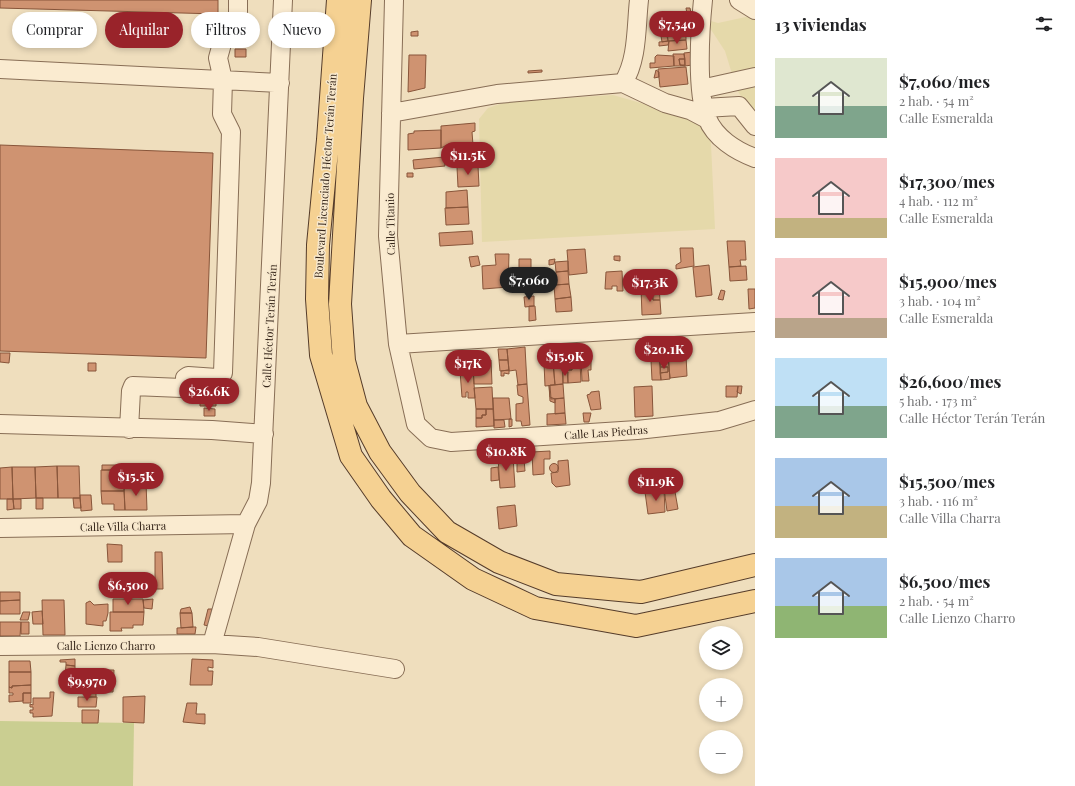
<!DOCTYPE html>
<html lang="es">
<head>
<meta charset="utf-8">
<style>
	:root { --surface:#fff; --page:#f6f6f6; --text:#202124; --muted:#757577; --accent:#99232a }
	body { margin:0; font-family:"Playfair Display",serif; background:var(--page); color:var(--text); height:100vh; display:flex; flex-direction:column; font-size:15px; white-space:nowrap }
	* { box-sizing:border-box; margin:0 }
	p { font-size:13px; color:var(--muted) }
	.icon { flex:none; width:22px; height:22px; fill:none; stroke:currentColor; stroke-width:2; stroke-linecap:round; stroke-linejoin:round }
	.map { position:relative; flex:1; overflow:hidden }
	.panel { display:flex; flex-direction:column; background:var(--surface); width:320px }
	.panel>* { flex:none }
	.banner { position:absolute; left:12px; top:12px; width:380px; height:36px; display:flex; gap:8px }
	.buttons { position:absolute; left:699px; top:626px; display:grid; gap:8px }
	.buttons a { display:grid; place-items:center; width:44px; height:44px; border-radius:50%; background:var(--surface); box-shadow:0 2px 6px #0003; font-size:20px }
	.price { position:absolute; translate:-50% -34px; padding:0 9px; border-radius:14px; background:var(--accent); color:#fff; font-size:13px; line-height:26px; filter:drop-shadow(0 1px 2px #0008) }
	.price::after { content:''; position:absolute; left:50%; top:24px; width:12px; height:9px; margin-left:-6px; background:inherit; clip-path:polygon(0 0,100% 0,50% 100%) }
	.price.active { background:#222; color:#fff }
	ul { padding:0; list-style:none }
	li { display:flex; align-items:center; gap:12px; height:100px; padding:0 20px }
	li span { display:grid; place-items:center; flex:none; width:112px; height:80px; border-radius:0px; color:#555 }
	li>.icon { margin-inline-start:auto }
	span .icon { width:48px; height:48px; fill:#fffc; stroke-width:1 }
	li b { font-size:17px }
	h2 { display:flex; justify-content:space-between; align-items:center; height:48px; padding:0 20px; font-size:17px }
	.tag { padding:0 14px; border-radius:18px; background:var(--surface); box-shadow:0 2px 6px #0003; font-size:14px; line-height:36px }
	.tag.active { background:var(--accent); color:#fff }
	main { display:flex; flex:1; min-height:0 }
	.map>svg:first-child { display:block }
	.farmland { fill:#e5d9aa }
	.green { fill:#cace91 }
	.building { fill:#cf9371; stroke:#88553a }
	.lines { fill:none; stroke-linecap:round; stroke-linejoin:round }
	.minor-casing { stroke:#886e56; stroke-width:20 }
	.major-casing { stroke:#553c2a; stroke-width:24 }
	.minor { stroke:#faebd0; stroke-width:18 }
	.major { stroke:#f5d192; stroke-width:22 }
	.labels { text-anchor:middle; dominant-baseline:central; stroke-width:3; stroke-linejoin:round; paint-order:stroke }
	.street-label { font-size:11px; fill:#37271b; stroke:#f7e8cd }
</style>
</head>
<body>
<main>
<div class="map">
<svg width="755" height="786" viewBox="0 0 755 786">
	<rect width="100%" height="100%" fill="#efdebd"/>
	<path class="farmland" d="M755,15V118L737,90L725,51L704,19L718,23Z
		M613,95L710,123L715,229L482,242L479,119L488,108L506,102Z"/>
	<path class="green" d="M0,721L134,723L133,786H0Z"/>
	<path class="building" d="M0,0H218V14L0,8Z
		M686,8H690L691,13L687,14Z
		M676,12L677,26L666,27L663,13Z
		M676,12H683L684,15H692V25L677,26Z
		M692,25L693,34L686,35V40L668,41L667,27Z
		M667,27V36H661V28Z
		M418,31V36H411V32Z
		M661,36H667L668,41L662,42Z
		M686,40L687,49L668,51L669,41Z
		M669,41L668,45L659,46V42Z
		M235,49H246V57H235Z
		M693,52L692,65L685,66L684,53Z
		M673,54H684L685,59H679L680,65L685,66H674Z
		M409,55H426L425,88L408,92Z
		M657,55L674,56V66L650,68V63H655V57Z
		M679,59H685V65H680Z
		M686,67L688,84L660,87L658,69Z
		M542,70V72L528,73V71Z
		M656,70L659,72V77L654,78Z
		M475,123V131L472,132L473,145L450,147L449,144L441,148V126Z
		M441,130V148L408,150V134L414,133V131Z
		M0,145L213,153L206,358L0,351Z
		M444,157L445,166L414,169L413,160Z
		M478,166L479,186L458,187L457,167Z
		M407,173H413V177H407Z
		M467,190L468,207L446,208V192Z
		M468,207L469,224L446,225L445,208Z
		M472,231L473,244L440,246L439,233Z
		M727,241H745L746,260H740L741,266L729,267Z
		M680,248H693L694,266L676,269V265L681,262Z
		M585,249L587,273L569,275L567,250Z
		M495,254H509L508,287L483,289L482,266L496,265Z
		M478,256L480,265L471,267L469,257Z
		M614,256H620V261L614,260Z
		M519,259H531V270L519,271Z
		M555,259L554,264L549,265V260Z
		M568,261V271L556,272L555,262Z
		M709,265L712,295L696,297L693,267Z
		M746,266L747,280L730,281L729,267Z
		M532,270L533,284L519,285L518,271Z
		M622,271L623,291H617V286H612V289H605L606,272Z
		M556,272L568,271L569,284L555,285Z
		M569,284L571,297L555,299L554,285Z
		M659,286L660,300H653L652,287Z
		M652,287L653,300H660L661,314L642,315L641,288Z
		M748,289H755V308L749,309Z
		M721,290L725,291L723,300L718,299Z
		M534,296V306L525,307L524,297Z
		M571,297L572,311L556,312L555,299Z
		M529,306H535L536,320L529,321Z
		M659,340L661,380H652L650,341Z
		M561,345L562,348H558V353H562V361L544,363L543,346Z
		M525,347L527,384L518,385L516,370L509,371L507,349Z
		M498,349H507L508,360H499Z
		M475,352H484V360L476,361Z
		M668,352L670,379L661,380L660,373L668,372V367H660L659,353Z
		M0,353H10L9,363L0,362Z
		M571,355L572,370H563L562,356Z
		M686,355L687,376L670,378L668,357Z
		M591,358V370H588L589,381H582L581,359Z
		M491,360L492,384H474L473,361Z
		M499,360H508L509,370L500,371Z
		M562,361L563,384L555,385L553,362Z
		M553,362L555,385L545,386L544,363Z
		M88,363H96V371H88Z
		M571,363H580L581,382L568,383L567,370H572Z
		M660,367H668V372L660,373Z
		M473,370L475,398H468V392H466V397H462L460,371Z
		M501,371L509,370V374L504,373V376H501Z
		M563,371L568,372V383H563Z
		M527,384L530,425L522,426L521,421H516V404L523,403V397L518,395L517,385Z
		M563,384L564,398L551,399L550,385Z
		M549,385L550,397L555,399V403L550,401Z
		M652,386L653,416L635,417L634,387Z
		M726,386H738L737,397H726Z
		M738,386H742L741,394L737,392Z
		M492,387L493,409H476L474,388Z
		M204,390L216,391V406H200V395Z
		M599,391L601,409L591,410L587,395L590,394L591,392Z
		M493,398H509L511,419L494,420Z
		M564,398L565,413L555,414V399Z
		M204,408L215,409V416H204Z
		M476,409H486V415H482V418H476Z
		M486,409H493L494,426L476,427V418H482V415H486Z
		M565,413L566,424L547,425V414Z
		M583,413H591L589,422H584Z
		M509,419H512V426L509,427Z
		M494,420H504L505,427L494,428Z
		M550,451V459H544V474L533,475L532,452Z
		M513,457L515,487L500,488L498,458Z
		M524,459L525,471L517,472V460Z
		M568,460L570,485L556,487L552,483L551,473L558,472V461Z
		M549.5 468a4.5 4.5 0 1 1 9 0a4.5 4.5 0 1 1-9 0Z
		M102,465H146V482H135V487H124L125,470H102Z
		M57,466L58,498H36L35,467Z
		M57,466H79L80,498H58Z
		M12,467L13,499H0V468Z
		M12,467H35L36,498L13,499Z
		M498,467L499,480L491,481V468Z
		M101,470H125L124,491H101Z
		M135,482H146L147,510H125L124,487H135Z
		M674,486L678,509L667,511L664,488Z
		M664,489L665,512L648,514L645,492Z
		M101,491H124L125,510H114V504H102Z
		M80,495H91L92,510L81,511Z
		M36,498H43V509H36Z
		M73,498H80L81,508H74Z
		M7,499H13L14,509L7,510Z
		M13,499H21V509H14Z
		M515,505L517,526L499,529L497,507Z
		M107,544L122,545V562H108Z
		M155,552H162L163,589H155Z
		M0,592H20V600L0,601Z
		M113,599H143L144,612H113Z
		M153,599L152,609L144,608L143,600Z
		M20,600V614H0V601Z
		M42,600H64L65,635H43Z
		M90,601L94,605L108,604V613L106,621H103V626L86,624V603Z
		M190,607L192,613H180L181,609Z
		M208,609H212L209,626L204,625Z
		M42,611L43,624H33L32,612Z
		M23,612H30L28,620H20Z
		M110,612H144L143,625H133V628H121L122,631H110Z
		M180,613H192L193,627L181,628Z
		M0,622H21L20,636H0Z
		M21,622H29V634H21Z
		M193,627H196L195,634H177V628Z
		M75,659V666L66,665V662H60V660Z
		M192,659L213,660V668L208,667V671H213L212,685H190Z
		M9,661H30L31,672H9Z
		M66,665L75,666V682H68L69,677H65Z
		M100,670H114L113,692H102L103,676H100Z
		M9,672H31V685L12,686V688L9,687Z
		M31,685V693H23V701L9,702V695H13V693H9V687L12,688V686Z
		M89,691L96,692V697H89Z
		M50,692H54L52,716L33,717V713H30V710H33V707H30V704L33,705V698H50Z
		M23,693H31V703H23Z
		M145,696L144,723L123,722V697Z
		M78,697H97L96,707H78Z
		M187,703H197L196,714H205V724L183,722Z
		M82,710H99L98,723H82Z"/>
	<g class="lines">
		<defs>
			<path id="minor" d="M394,0L388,236L398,344L416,424L431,438L451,442L637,430L719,421L755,410
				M703,0C700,29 696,92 707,118C715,138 736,151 755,158
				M739,0L755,10
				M0,69L280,83
				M623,83C638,60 636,26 639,0
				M701,89L755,77
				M704,108L739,106L755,126
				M391,113L497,94L623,83L665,103L690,110L707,119
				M398,344L755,322
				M0,424L212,430L264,434
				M129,429L131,391L133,386L182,388L185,385V378L188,376L217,378L223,373L231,132L222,114L223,80L218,58L223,40L238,15V0
				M0,528L246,524
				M212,644L246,524L258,501L261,483L283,0
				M0,646L212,644L258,647L395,669"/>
			<path id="major" d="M338,0L328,140L318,245L317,299L321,355L351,456L381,499L412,536L473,579L535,608L636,626L755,601
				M360,0L352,98L340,304L344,361L356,406L380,452L410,493L447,532L499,562L556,584L641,592L755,565"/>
		</defs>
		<use href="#minor" class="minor-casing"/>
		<use href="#major" class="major-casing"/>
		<use href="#minor" class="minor"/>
		<use href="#major" class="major"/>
	</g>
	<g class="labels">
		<g class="street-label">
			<text transform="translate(325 176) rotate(-86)">Boulevard Licenciado Héctor Terán Terán</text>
			<text transform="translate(390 224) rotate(-91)">Calle Titanio</text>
			<text transform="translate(269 326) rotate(-87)">Calle Héctor Terán Terán</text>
			<text transform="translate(606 432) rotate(-4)">Calle Las Piedras</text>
			<text transform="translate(123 526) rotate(-1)">Calle Villa Charra</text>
			<text x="106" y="645">Calle Lienzo Charro</text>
		</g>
	</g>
</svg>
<div class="buttons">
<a><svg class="icon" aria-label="layers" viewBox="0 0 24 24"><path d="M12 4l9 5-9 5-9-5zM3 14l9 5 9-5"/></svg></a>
<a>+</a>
<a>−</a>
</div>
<b class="price" style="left:677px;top:45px">$7,540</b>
<b class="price" style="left:468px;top:176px">$11.5K</b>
<b class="price active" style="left:529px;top:301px">$7,060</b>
<b class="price" style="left:650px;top:303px">$17.3K</b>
<b class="price" style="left:664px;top:370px">$20.1K</b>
<b class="price" style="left:565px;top:377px">$15.9K</b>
<b class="price" style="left:468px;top:384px">$17K</b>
<b class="price" style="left:209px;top:412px">$26.6K</b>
<b class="price" style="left:506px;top:472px">$10.8K</b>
<b class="price" style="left:136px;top:497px">$15.5K</b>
<b class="price" style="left:656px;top:502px">$11.9K</b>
<b class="price" style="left:128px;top:606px">$6,500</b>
<b class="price" style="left:87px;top:702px">$9,970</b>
<div class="banner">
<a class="tag">Comprar</a>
<a class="tag active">Alquilar</a>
<a class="tag">Filtros</a>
<a class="tag">Nuevo</a>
</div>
</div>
<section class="panel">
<h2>13 viviendas<svg class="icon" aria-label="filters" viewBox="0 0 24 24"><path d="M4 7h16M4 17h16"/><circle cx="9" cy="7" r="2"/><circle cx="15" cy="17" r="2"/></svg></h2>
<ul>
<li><span style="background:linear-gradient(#dfe7d0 60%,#7fa58c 0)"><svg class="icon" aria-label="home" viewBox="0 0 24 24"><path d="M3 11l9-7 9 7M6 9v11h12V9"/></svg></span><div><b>$7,060/mes</b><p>2 hab. · 54 m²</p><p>Calle Esmeralda</p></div></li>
<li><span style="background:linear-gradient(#f6c9c9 75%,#c2b280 0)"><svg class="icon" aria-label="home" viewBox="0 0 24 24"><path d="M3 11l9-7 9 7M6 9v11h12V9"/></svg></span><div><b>$17,300/mes</b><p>4 hab. · 112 m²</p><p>Calle Esmeralda</p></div></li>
<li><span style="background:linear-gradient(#f6c9c9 75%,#b9a48a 0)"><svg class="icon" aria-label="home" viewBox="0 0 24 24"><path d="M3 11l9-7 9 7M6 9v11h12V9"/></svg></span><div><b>$15,900/mes</b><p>3 hab. · 104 m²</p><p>Calle Esmeralda</p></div></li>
<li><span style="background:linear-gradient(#bfe0f5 60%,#7fa58c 0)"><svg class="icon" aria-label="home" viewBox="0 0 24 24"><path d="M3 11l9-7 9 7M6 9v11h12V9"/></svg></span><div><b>$26,600/mes</b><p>5 hab. · 173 m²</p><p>Calle Héctor Terán Terán</p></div></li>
<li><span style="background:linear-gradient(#a9c7e8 60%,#c2b280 0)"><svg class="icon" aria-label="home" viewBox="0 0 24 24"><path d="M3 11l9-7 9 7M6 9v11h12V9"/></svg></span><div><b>$15,500/mes</b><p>3 hab. · 116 m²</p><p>Calle Villa Charra</p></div></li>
<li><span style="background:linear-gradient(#a9c7e8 60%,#8fb573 0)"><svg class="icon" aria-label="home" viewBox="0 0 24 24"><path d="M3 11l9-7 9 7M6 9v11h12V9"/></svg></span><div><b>$6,500/mes</b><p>2 hab. · 54 m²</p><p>Calle Lienzo Charro</p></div></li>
</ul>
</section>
</main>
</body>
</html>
